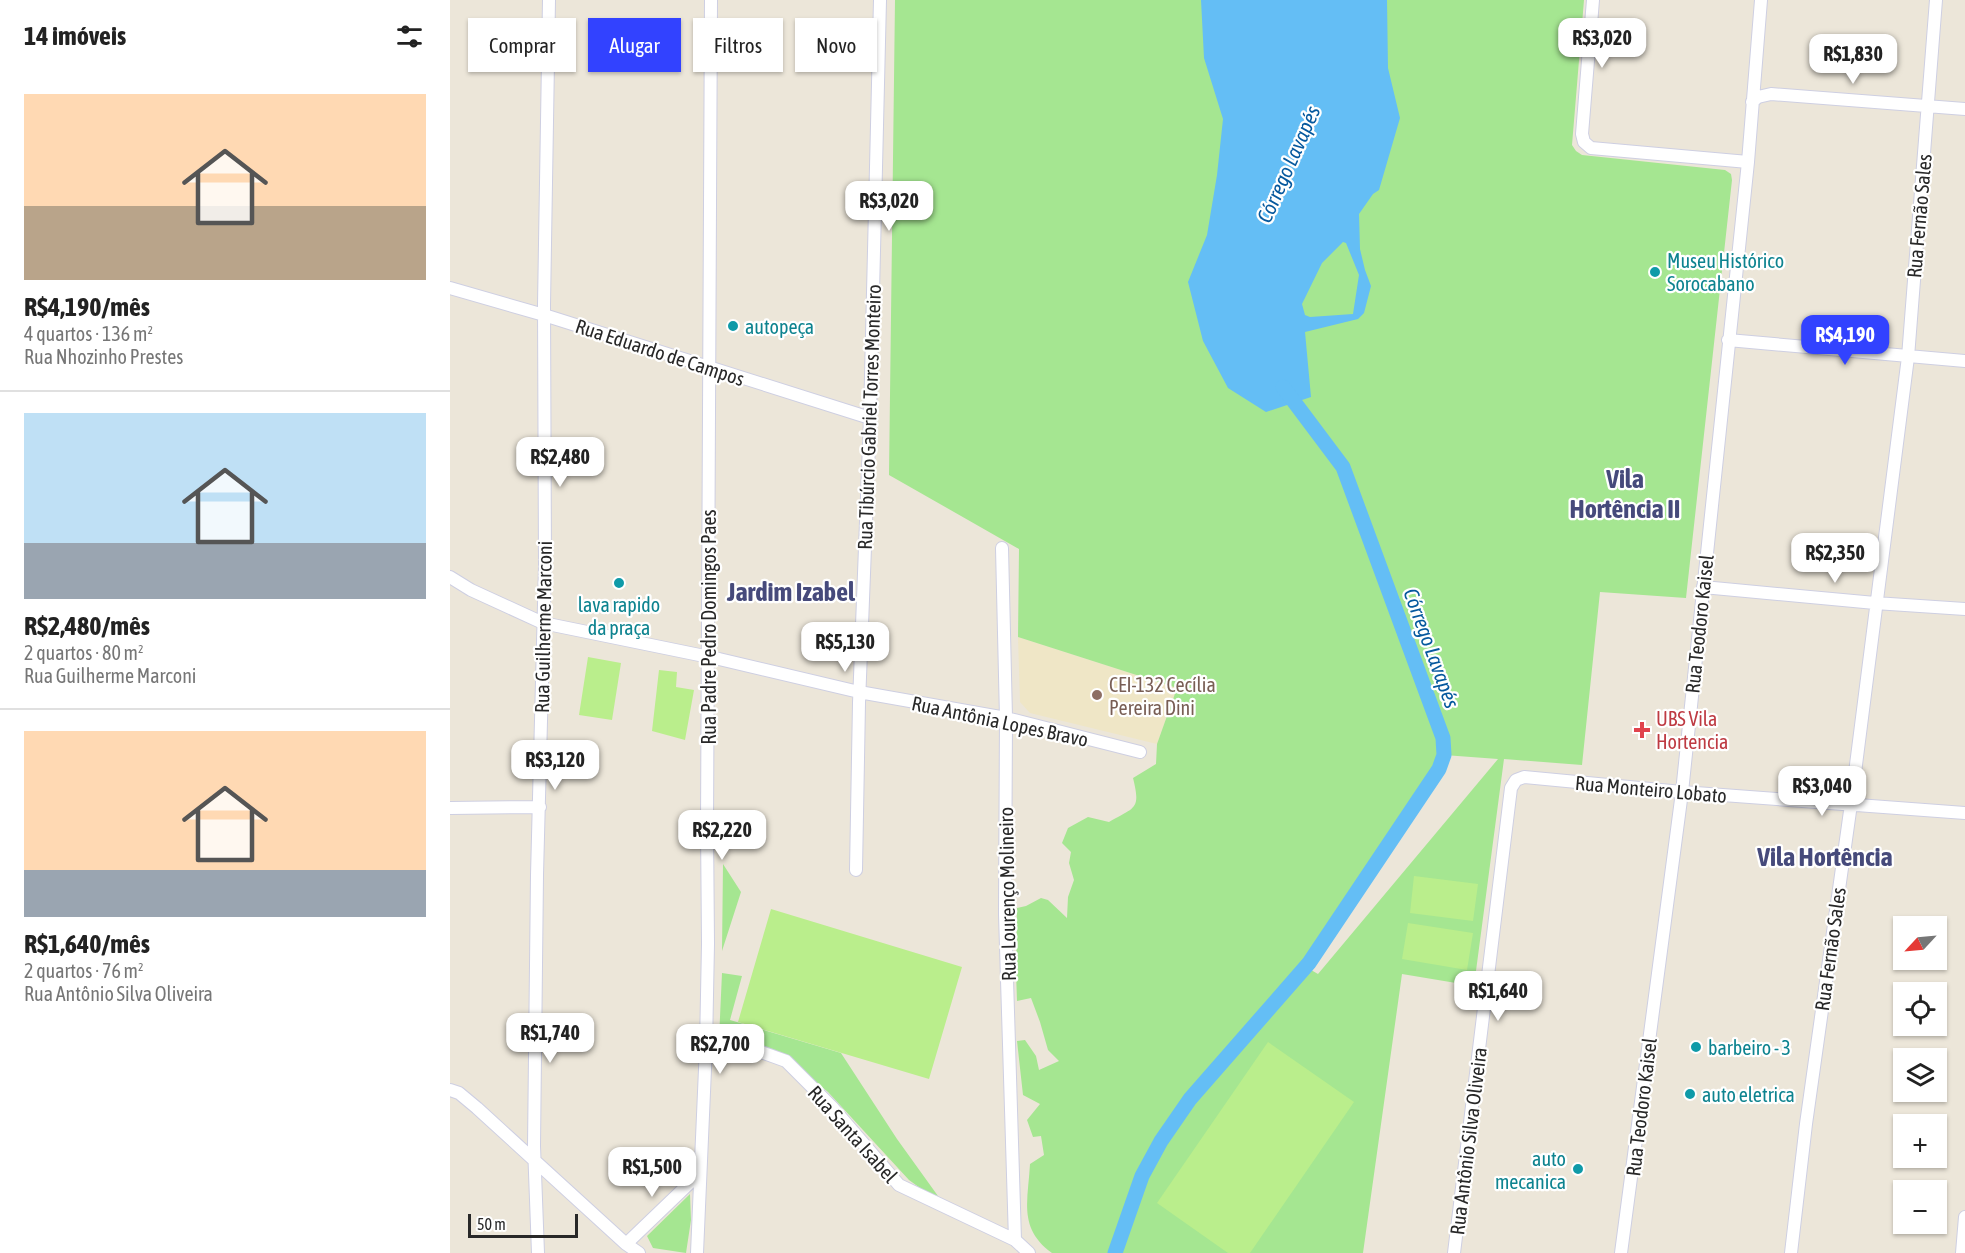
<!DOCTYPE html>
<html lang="pt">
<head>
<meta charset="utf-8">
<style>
	:root { --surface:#fff; --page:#f2f2f2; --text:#222; --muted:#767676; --line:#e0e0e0; --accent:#3242ff }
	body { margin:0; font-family:"Asap Condensed",sans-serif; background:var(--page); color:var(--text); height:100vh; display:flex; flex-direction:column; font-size:22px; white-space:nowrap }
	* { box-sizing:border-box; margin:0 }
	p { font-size:20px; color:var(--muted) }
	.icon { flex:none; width:33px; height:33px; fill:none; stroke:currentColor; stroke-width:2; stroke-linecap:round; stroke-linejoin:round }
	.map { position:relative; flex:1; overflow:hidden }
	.panel { display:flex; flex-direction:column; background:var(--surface); width:450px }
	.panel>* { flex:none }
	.hud { position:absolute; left:18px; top:18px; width:570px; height:54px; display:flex; gap:12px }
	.needle { width:39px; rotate:244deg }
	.buttons { position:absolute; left:1443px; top:916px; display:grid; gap:12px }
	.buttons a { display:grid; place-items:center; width:54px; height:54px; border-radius:0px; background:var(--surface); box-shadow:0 2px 4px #0004; font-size:30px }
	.scale { position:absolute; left:18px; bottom:15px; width:110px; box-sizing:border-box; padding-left:6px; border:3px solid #282828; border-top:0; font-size:16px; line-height:21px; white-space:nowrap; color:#282828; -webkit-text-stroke:4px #fff; paint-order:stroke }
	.price { position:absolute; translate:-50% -51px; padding:0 14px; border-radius:12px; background:#fff; color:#222; font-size:20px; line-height:39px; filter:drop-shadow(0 2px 3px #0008) }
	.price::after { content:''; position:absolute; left:50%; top:36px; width:18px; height:14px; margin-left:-9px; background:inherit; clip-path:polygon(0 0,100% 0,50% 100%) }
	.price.active { background:var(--accent); color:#fff }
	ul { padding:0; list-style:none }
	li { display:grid; align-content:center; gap:12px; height:318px; padding:0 24px }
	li+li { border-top:2px solid var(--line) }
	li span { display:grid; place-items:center; height:186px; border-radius:0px; color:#555 }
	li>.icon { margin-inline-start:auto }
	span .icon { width:108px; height:108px; fill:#fffc; stroke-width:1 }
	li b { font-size:26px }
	h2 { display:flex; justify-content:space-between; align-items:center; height:72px; padding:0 24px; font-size:26px }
	.chip { padding:0 21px; border-radius:0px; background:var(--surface); box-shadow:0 2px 4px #0004; font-size:21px; line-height:54px }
	.chip.active { background:var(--accent); color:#fff }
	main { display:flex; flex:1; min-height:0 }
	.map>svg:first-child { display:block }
	.education { fill:#efe6c6 }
	.green { fill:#a5e691; fill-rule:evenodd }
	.pitch { fill:#baee8c }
	.water { fill:#64bef5; fill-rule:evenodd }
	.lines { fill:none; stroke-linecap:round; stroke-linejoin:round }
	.canal { stroke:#64bef5; stroke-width:15 }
	.street-casing { stroke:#cecfe2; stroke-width:14 }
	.street { stroke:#fff; stroke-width:12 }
	.culture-dot { fill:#0f9aa8; stroke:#fff; stroke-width:2 }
	.education-dot { fill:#8d6e63; stroke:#fff; stroke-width:2 }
	.health-dot { fill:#e0444e; stroke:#fff; stroke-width:2 }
	.labels { text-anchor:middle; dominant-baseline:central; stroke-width:4.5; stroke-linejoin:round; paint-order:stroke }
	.street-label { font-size:20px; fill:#282828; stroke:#fff }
	.culture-label { font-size:20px; fill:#0d838f; stroke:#fff; text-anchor:start }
	.education-label { font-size:20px; fill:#785e54; stroke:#fff; text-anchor:start }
	.health-label { font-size:20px; fill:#be3a42; stroke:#fff; text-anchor:start }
	.water-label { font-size:21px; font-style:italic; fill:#06599e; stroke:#fff }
	.district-label { font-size:26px; font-weight:bold; fill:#464a7b; stroke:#fff }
</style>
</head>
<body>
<main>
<section class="panel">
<h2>14 imóveis<svg class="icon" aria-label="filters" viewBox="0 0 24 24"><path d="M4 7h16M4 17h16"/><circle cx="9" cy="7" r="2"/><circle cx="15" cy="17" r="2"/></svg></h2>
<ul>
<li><span style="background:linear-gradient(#ffd9b3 60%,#b9a48a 0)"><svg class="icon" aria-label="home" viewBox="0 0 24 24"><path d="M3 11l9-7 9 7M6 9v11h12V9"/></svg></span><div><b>R$4,190/mês</b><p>4 quartos · 136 m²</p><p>Rua Nhozinho Prestes</p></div></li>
<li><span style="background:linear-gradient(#bfe0f5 70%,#9aa5b1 0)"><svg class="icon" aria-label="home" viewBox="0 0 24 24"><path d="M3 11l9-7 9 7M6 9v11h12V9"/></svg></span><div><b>R$2,480/mês</b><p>2 quartos · 80 m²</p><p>Rua Guilherme Marconi</p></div></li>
<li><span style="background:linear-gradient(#ffd9b3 75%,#9aa5b1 0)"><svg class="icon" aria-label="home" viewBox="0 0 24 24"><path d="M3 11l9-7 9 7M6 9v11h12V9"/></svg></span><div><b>R$1,640/mês</b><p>2 quartos · 76 m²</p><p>Rua Antônio Silva Oliveira</p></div></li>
</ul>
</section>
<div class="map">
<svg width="1515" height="1253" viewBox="0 0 1515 1253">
	<rect width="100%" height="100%" fill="#ece6d9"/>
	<path class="education" d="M568,637L727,688L707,744L580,713L570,702Z"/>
	<path class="green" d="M445,0H1134L1122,145L1126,151L1132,155L1275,170L1281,174L1282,180L1236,598L1150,592L1132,765L1054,759L1024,986L952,974L913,1253H602C568,1228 578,1201 580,1164L594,1155L591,1136L583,1137L577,1120L590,1104L573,1095L567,1041L575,1040L586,1056L589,1070L609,1061L598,1050L590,1022L581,998L567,1001L566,972L567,908L576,906L591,898L598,900L617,918L618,897L624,880L619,863L621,852L612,843L618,828L638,817L659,822C685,807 691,810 683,778L706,764L707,744L727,688L568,637L569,549L439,475ZM994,755L1048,759L868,974L856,967L989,769Z
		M273,864L291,892L272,951Z
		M272,973L292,976L280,1020L391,1053L447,1139L488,1196L477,1193L459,1180L378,1092L335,1057L302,1046L269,1039Z
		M240,1194L241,1220L236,1253L203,1248L197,1236Z"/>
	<path class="pitch" d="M138,657L171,663L162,720L129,715Z
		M209,670L227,672L226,687L244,690L235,740L202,731Z
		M964,876L1028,884L1023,921L960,913Z
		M321,909L512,967L479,1079L288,1022Z
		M958,923L1023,933L1017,970L952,959Z
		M818,1042L904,1102L800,1253H778L707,1203Z"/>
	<path class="water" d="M751,0H937L938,68L950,118L929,190L923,194L909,214L910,249L915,270L921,286L914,313L908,319L855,332L861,397L816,412L778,388L753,341L738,282L757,235L767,175L773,119L754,58ZM893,242L896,243L909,275L903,314L860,317L855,315L852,304L872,263Z"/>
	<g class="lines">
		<path class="canal" d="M665,1253L692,1176L711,1141L740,1099L859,963L989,769L994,755L993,738L893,467L833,387"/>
		<defs>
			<path id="street" d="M1143,0L1132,134L1134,142L1141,148L1298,162
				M1302,102L1308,97L1321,94L1515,109
				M0,288L94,315L420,418
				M1278,340L1515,361
				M552,548L556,718L555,914L565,1240
				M0,577L21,590L93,623L269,659L409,692L556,718L690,752
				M1253,587L1425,603L1515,609
				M0,808L90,807
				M406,870L409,703L420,418L430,0
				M256,1046L303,1049L336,1061L382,1107L449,1185L565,1240L579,1253
				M0,1090L9,1093L27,1108L176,1244L189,1253
				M176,1244L249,1174
				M88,1253L84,1146L87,875L95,566L94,305L99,0
				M247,1253L256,1046L258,944L257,826L261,0
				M1004,1253L1061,788L1066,780L1074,777L1232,792L1515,813
				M1171,1253L1232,792L1298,162L1311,0
				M1341,1253L1356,1124L1401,804L1458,357L1486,0
				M1512,1253L1515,1217"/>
		</defs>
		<use href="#street" class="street-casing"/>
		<use href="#street" class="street"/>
	</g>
	<g class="culture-dot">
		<circle cx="1205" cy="272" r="6"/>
		<circle cx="283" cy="326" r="6"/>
		<circle cx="169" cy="583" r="6"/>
		<circle cx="1246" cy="1047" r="6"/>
		<circle cx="1240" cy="1094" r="6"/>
		<circle cx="1128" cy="1169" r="6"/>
	</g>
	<circle class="education-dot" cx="647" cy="695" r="6"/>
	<path class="health-dot" d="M1189 721h6v6h6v6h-6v6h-6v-6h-6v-6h6z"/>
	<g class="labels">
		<g class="street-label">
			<text transform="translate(1469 216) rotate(-85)">Rua Fernão Sales</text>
			<text transform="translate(210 352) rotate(18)">Rua Eduardo de Campos</text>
			<text transform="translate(419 417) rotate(-88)">Rua Tibúrcio Gabriel Torres Monteiro</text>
			<text transform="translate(1249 624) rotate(-84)">Rua Teodoro Kaisel</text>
			<text transform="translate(93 627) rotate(-89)">Rua Guilherme Marconi</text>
			<text transform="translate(258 627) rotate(-90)">Rua Padre Pedro Domingos Paes</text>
			<text transform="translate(550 721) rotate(12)">Rua Antônia Lopes Bravo</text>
			<text transform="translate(1201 789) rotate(5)">Rua Monteiro Lobato</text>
			<text transform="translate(557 894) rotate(-91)">Rua Lourenço Molineiro</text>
			<text transform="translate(1380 949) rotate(-82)">Rua Fernão Sales</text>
			<text transform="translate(1191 1107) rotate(-83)">Rua Teodoro Kaisel</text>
			<text transform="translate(403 1134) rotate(48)">Rua Santa Isabel</text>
			<text transform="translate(1018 1141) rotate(-83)">Rua Antônio Silva Oliveira</text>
		</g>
		<g class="culture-label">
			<text x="1217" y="260">Museu Histórico<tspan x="1217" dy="23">Sorocabano</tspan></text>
			<text x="295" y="326">autopeça</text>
			<text x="169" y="604" text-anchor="middle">lava rapido<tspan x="169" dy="23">da praça</tspan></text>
			<text x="1258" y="1047">barbeiro - 3</text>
			<text x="1252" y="1094">auto eletrica</text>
			<text x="1116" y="1158" text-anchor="end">auto<tspan x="1116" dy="23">mecanica</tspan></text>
		</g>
		<g class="education-label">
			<text x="659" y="684">CEI-132 Cecília<tspan x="659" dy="23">Pereira Dini</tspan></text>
		</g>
		<g class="health-label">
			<text x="1206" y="718">UBS Vila<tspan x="1206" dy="23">Hortencia</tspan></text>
		</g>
		<g class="water-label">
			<text transform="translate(838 164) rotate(-66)">Córrego Lavapés</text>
			<text transform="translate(982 648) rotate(70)">Córrego Lavapés</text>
		</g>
		<g class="district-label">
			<text x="1175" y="479">Vila<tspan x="1175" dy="30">Hortência II</tspan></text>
			<text x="341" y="592">Jardim Izabel</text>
			<text x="1375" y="857">Vila Hortência</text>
		</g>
	</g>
</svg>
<div class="buttons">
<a><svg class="needle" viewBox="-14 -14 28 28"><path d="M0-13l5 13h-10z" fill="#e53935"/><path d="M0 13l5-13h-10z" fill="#767676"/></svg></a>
<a><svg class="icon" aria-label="locate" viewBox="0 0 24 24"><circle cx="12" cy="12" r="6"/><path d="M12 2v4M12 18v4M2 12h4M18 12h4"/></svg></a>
<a><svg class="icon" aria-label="layers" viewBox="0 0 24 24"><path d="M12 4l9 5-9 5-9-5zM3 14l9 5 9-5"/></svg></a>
<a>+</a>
<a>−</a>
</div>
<div class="scale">50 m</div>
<b class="price" style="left:1152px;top:69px">R$3,020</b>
<b class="price" style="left:1403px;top:85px">R$1,830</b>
<b class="price" style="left:439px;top:232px">R$3,020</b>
<b class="price active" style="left:1395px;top:366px">R$4,190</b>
<b class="price" style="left:110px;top:488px">R$2,480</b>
<b class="price" style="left:1385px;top:584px">R$2,350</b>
<b class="price" style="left:395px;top:673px">R$5,130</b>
<b class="price" style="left:105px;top:791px">R$3,120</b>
<b class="price" style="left:1372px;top:817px">R$3,040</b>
<b class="price" style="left:272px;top:861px">R$2,220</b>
<b class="price" style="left:1048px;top:1022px">R$1,640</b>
<b class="price" style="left:100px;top:1064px">R$1,740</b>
<b class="price" style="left:270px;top:1075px">R$2,700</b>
<b class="price" style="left:202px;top:1198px">R$1,500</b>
<div class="hud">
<a class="chip">Comprar</a>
<a class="chip active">Alugar</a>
<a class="chip">Filtros</a>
<a class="chip">Novo</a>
</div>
</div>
</main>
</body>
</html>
